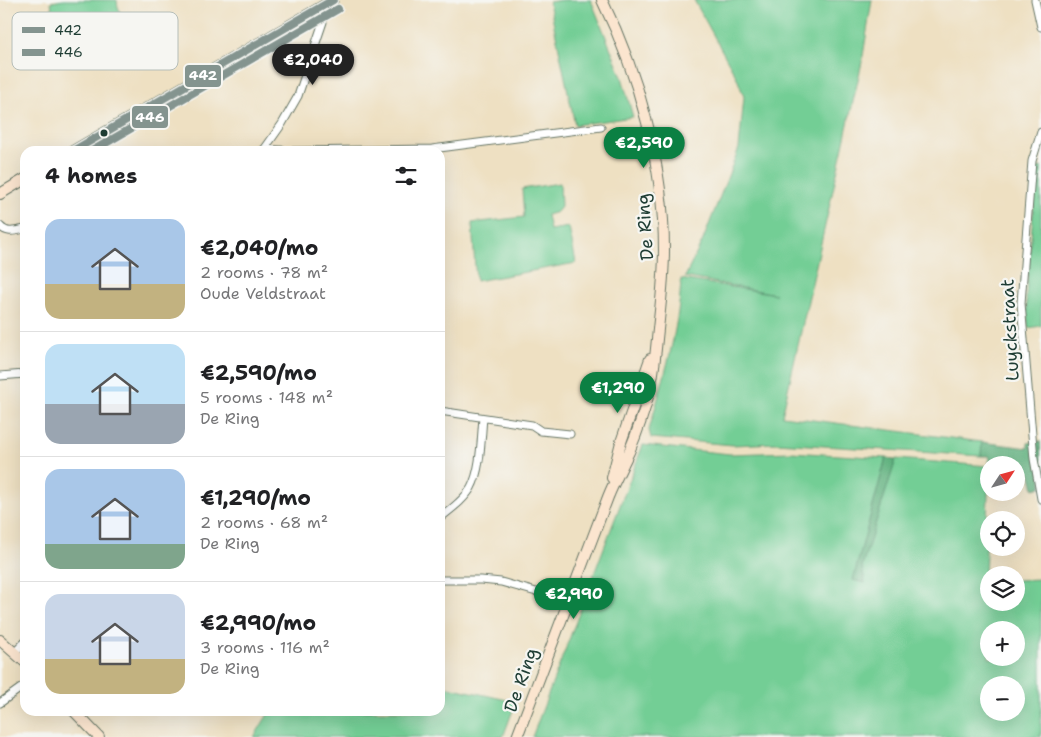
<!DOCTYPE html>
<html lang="en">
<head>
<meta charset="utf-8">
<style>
	:root { --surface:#fff; --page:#f2f2f2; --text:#202124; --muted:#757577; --line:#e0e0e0; --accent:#0b8043 }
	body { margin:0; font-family:"Shantell Sans",sans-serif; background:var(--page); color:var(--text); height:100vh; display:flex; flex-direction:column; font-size:19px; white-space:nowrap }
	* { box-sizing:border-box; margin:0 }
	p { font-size:16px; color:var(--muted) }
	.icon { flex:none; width:28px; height:28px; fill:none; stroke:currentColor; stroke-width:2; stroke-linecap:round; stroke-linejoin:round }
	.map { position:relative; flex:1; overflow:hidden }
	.panel { position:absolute; left:20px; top:146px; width:425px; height:570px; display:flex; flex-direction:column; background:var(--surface); border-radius:15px; box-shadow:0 5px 20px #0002 }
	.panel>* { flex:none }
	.needle { width:32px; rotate:54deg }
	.tools { position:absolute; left:980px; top:456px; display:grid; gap:10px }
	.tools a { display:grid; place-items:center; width:45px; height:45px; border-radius:50%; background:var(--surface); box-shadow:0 5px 20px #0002; font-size:25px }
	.price { position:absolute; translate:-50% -42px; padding:0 11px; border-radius:18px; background:var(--accent); color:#fff; font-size:16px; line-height:32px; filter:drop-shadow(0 1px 2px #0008) }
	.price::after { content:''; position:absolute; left:50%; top:30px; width:15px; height:11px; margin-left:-8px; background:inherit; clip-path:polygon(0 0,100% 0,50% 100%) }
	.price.selected { background:#222; color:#fff }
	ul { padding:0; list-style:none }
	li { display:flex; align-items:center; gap:15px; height:125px; padding:0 25px }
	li+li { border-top:1px solid var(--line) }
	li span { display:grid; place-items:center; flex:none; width:140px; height:100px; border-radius:15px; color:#555 }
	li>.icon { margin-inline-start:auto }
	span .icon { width:60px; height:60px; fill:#fffc; stroke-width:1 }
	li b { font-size:21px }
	h2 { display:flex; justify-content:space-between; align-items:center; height:60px; padding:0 25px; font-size:21px }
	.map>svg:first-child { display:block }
	.green { fill:#73ce95; stroke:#498664; fill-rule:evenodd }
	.forest { fill:#5eb17e; stroke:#3e7759 }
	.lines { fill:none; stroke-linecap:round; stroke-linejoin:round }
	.street-casing { stroke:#677666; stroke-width:9 }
	.secondary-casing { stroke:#677666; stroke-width:12 }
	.street { stroke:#fff; stroke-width:7 }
	.secondary { stroke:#fbe5cf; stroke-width:10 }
	.bus-1-casing { stroke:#f6f6f2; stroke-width:11 }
	.bus-2-casing { stroke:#f6f6f2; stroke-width:11 }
	.bus-1 { stroke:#84948f; stroke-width:8 }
	.bus-2 { stroke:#84948f; stroke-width:8 }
	.bus-dot { fill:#1f3d34; stroke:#f6f6f2; stroke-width:2 }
	.labels { text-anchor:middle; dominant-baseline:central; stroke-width:4.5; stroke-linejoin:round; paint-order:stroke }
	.street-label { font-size:18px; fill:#1f3d34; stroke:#f6f6f2 }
	.key { fill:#f6f6f2; stroke:#b6beb9; stroke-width:1 }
	.key-label { font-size:14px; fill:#1f3d34 }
	.line-badge { stroke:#f6f6f2; stroke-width:2 }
	.badge-label { font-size:14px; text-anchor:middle; font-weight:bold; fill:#fff }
</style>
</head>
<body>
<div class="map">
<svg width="1041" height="737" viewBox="0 0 1041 737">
	<rect width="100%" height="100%" fill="#f6f6f2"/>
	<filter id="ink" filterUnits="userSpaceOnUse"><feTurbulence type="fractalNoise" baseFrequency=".02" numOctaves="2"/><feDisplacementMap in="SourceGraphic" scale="10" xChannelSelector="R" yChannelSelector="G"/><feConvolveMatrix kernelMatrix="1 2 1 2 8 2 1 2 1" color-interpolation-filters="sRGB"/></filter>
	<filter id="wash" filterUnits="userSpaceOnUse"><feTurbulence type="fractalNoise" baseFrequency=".0096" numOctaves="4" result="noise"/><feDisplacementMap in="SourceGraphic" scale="20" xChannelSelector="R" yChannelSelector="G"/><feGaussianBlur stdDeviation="1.12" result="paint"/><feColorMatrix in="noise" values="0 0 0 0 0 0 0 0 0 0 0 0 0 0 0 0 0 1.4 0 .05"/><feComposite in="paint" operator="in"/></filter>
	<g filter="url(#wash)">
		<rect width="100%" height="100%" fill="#eee0c2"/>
		<path class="green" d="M64,0H117C117,14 131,27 134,42L59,50L51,2Z
			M562,0H591L622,77L633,117L575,125L549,2Z
			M694,0H872L862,62L782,416L982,442L981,456L777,443L733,445L651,438L649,430C663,380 679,331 681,279L776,294L685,277L703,240L739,148L744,97L737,78Z
			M1041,167V326L1028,328L1026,296L1037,168Z
			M560,183L561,207L557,212L547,215L550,230L569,227L576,263L476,281L472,223L524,217L522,189Z
			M643,445L730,454L791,452L886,458L853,580L865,583L862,566L896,459L989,466L985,580H989V602H1016V580L1041,579V737H532ZM989,630H1016V658H989ZM989,685H1016V712H989Z
			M440,685L516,702L503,737H254L270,711H440Z"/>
		<path class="forest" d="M1040,441L1041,487L1034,489L1030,472C1018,462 1005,465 989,465V456H981L982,442L1028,448V443Z
			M886,458L896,459L862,566L865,583L853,580Z"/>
	</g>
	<g filter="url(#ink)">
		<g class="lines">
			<defs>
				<path id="street" d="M1035,0L1041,27
					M1041,132L1032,161L1021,303L1034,459L1041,499
					M264,149L293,151L432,149L601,127
					M263,151L282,124L298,96L323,22L321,7
					M0,226C7,234 15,231 25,229
					M0,376L25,374
					M440,411L532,425L541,431L570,434
					M440,518C451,509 464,500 471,488C481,470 481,438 483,418
					M440,580H481L501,582L540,593
					M14,653L25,642
					M0,703L25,685"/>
				<path id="secondary" d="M73,151L333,0
					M0,194L25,179
					M612,478L621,442L650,359
					M0,640L25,662
					M74,711L99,737
					M517,737C547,657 577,577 608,497C614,482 622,467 629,452C637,433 644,413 649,393C654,375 655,357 657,339C660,309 664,281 664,250C664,167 639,75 602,0"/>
			</defs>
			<use href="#street" class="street-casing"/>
			<use href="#secondary" class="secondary-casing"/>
			<use href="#street" class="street"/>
			<use href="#secondary" class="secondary"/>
			<defs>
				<path id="bus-1" d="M73,151L333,0"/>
				<path id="bus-2" d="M92,151L338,9"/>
			</defs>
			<use href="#bus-1" class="bus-1-casing"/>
			<use href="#bus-2" class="bus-2-casing"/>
			<use href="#bus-1" class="bus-1"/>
			<use href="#bus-2" class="bus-2"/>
		</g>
	</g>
	<circle class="bus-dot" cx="104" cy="133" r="4.5"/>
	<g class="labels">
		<g class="street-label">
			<text transform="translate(645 227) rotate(-94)">De Ring</text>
			<text transform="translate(1010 330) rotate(-93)">Luyckstraat</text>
			<text transform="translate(521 680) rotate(-70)">De Ring</text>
		</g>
	</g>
	<rect x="12" y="12" width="166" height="58" rx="8" class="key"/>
	<rect x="22" y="27" width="23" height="6" fill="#84948f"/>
	<rect x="22" y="49" width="23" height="7" fill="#84948f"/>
	<g class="key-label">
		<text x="54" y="35">442</text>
		<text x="54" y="57">446</text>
	</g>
	<g class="line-badge">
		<rect x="184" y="64" width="38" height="24" rx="5" fill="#84948f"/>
		<rect x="131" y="105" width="38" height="24" rx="5" fill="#84948f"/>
	</g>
	<g class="badge-label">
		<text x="203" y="80">442</text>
		<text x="150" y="122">446</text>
	</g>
</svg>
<div class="tools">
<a><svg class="needle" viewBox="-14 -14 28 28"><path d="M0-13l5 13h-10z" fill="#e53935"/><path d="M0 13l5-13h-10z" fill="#757577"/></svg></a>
<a><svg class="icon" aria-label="locate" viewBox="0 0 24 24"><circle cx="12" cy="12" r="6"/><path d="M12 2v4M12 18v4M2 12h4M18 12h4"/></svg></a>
<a><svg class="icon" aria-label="layers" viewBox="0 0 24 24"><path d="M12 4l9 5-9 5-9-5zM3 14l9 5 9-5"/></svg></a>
<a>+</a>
<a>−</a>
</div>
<b class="price selected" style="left:313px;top:86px">€2,040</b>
<b class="price" style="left:644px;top:169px">€2,590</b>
<b class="price" style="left:618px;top:414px">€1,290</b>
<b class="price" style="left:574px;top:620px">€2,990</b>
<section class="panel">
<h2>4 homes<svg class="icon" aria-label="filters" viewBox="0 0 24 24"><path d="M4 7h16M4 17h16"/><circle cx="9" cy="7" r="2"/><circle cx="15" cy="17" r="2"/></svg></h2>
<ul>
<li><span style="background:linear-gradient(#a9c7e8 65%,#c2b280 0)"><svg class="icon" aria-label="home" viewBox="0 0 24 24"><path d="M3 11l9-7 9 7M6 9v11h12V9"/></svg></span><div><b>€2,040/mo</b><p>2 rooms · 78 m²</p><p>Oude Veldstraat</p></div></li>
<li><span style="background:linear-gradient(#bfe0f5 60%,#9aa5b1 0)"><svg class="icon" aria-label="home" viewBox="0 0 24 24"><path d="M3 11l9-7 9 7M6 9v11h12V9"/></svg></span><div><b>€2,590/mo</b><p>5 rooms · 148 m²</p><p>De Ring</p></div></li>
<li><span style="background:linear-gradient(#a9c7e8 75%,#7fa58c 0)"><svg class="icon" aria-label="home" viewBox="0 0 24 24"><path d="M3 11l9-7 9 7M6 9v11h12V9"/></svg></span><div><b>€1,290/mo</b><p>2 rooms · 68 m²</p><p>De Ring</p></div></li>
<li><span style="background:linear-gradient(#c9d6e8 65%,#c2b280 0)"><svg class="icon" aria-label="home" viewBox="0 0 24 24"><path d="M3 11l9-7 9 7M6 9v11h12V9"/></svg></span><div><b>€2,990/mo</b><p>3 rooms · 116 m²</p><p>De Ring</p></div></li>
</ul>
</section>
</div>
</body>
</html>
